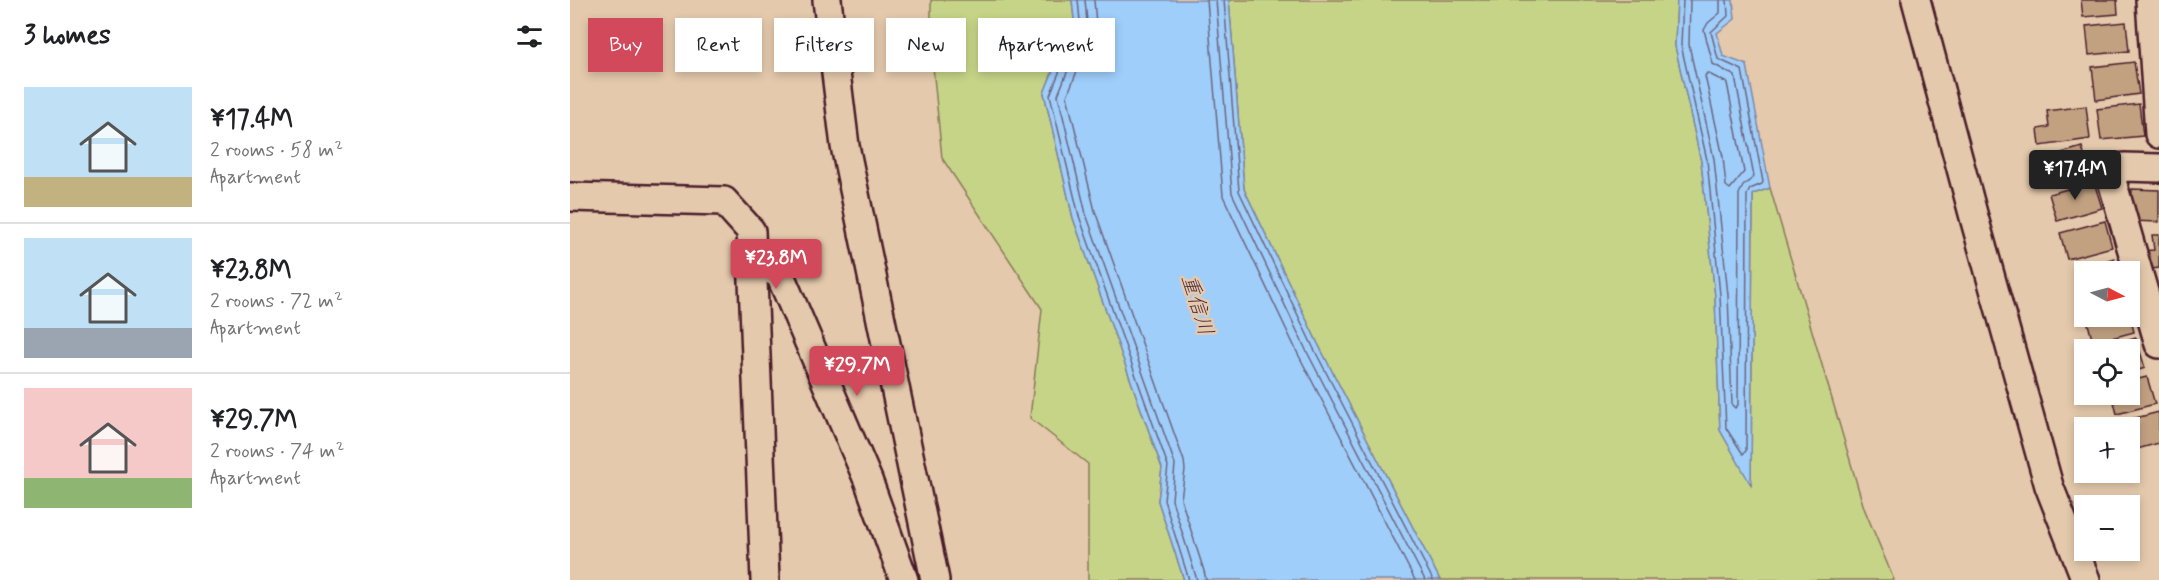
<!DOCTYPE html>
<html lang="en">
<head>
<meta charset="utf-8">
<style>
	:root { --surface:#fff; --page:#f2f2f2; --text:#202124; --muted:#757577; --line:#e0e0e0; --accent:#d1495b }
	body { margin:0; font-family:Mynerve,"Klee One",sans-serif; background:var(--page); color:var(--text); height:100vh; display:flex; flex-direction:column; font-size:22px; white-space:nowrap }
	* { box-sizing:border-box; margin:0 }
	p { font-size:20px; color:var(--muted) }
	.icon { flex:none; width:33px; height:33px; fill:none; stroke:currentColor; stroke-width:2; stroke-linecap:round; stroke-linejoin:round }
	.map { position:relative; flex:1; overflow:hidden }
	.side { display:flex; flex-direction:column; background:var(--surface); width:570px }
	.side>* { flex:none }
	.banner { position:absolute; left:18px; top:18px; width:570px; height:54px; display:flex; gap:12px }
	.needle { width:39px; rotate:96deg }
	.fabs { position:absolute; left:1504px; top:261px; display:grid; gap:12px }
	.fabs a { display:grid; place-items:center; width:66px; height:66px; border-radius:0px; background:var(--surface); box-shadow:0 3px 9px #0003; font-size:30px }
	.price { position:absolute; translate:-50% -51px; padding:0 14px; border-radius:6px; background:var(--accent); color:#fff; font-size:20px; line-height:39px; filter:drop-shadow(0 2px 3px #0008) }
	.price::after { content:''; position:absolute; left:50%; top:36px; width:18px; height:14px; margin-left:-9px; background:inherit; clip-path:polygon(0 0,100% 0,50% 100%) }
	.price.active { background:#222; color:#fff }
	ul { padding:0; list-style:none }
	li { display:flex; align-items:center; gap:18px; height:150px; padding:0 24px }
	li+li { border-top:2px solid var(--line) }
	li span { display:grid; place-items:center; flex:none; width:168px; height:120px; border-radius:0px; color:#555 }
	li>.icon { margin-inline-start:auto }
	span .icon { width:72px; height:72px; fill:#fffc; stroke-width:1 }
	li b { font-size:26px }
	h2 { display:flex; justify-content:space-between; align-items:center; height:72px; padding:0 24px; font-size:26px }
	.pill { padding:0 21px; border-radius:0px; background:var(--surface); box-shadow:0 3px 9px #0003; font-size:21px; line-height:54px }
	.pill.active { background:var(--accent); color:#fff }
	main { display:flex; flex:1; min-height:0 }
	.map>svg:first-child { display:block }
	.green { fill:#c6d488; stroke:#887a5a; stroke-width:1.5 }
	.water { fill:#9fcefb; stroke:#7d88a8; stroke-width:1.5 }
	.lines { fill:none; stroke-linecap:round; stroke-linejoin:round }
	.shore { stroke:#6c657e; stroke-width:1.5 }
	.building { fill:#c2a181; stroke:#4a1f2b; stroke-width:1.5 }
	.street-casing { stroke:#4a1f2b; stroke-width:32 }
	.street { stroke:#e4c9ac; stroke-width:27 }
	.labels { text-anchor:middle; dominant-baseline:central; stroke-width:5; stroke-linejoin:round; paint-order:stroke }
	.water-label { font-size:21px; font-style:italic; fill:#523040; stroke:#e4c9ac }
</style>
</head>
<body>
<main>
<section class="side">
<h2>3 homes<svg class="icon" aria-label="filters" viewBox="0 0 24 24"><path d="M4 7h16M4 17h16"/><circle cx="9" cy="7" r="2"/><circle cx="15" cy="17" r="2"/></svg></h2>
<ul>
<li><span style="background:linear-gradient(#bfe0f5 75%,#c2b280 0)"><svg class="icon" aria-label="home" viewBox="0 0 24 24"><path d="M3 11l9-7 9 7M6 9v11h12V9"/></svg></span><div><b>¥17.4M</b><p>2 rooms · 58 m²</p><p>Apartment</p></div></li>
<li><span style="background:linear-gradient(#bfe0f5 75%,#9aa5b1 0)"><svg class="icon" aria-label="home" viewBox="0 0 24 24"><path d="M3 11l9-7 9 7M6 9v11h12V9"/></svg></span><div><b>¥23.8M</b><p>2 rooms · 72 m²</p><p>Apartment</p></div></li>
<li><span style="background:linear-gradient(#f6c9c9 75%,#8fb573 0)"><svg class="icon" aria-label="home" viewBox="0 0 24 24"><path d="M3 11l9-7 9 7M6 9v11h12V9"/></svg></span><div><b>¥29.7M</b><p>2 rooms · 74 m²</p><p>Apartment</p></div></li>
</ul>
</section>
<div class="map">
<svg width="1589" height="580" viewBox="0 0 1589 580">
	<rect width="100%" height="100%" fill="#e4c9ac"/>
	<filter id="ink" filterUnits="userSpaceOnUse"><feTurbulence type="fractalNoise" baseFrequency=".0167" numOctaves="2"/><feDisplacementMap in="SourceGraphic" scale="12" xChannelSelector="R" yChannelSelector="G"/><feConvolveMatrix kernelMatrix="1 2 1 2 8 2 1 2 1" color-interpolation-filters="sRGB"/></filter>
	<g filter="url(#ink)">
		<path class="green" d="M361,0H502L504,19L474,93L503,218L592,468L588,501L614,580H518V464L460,418L472,309L372,158L361,46Z
			M659,0H1107L1105,46L1131,161L1145,296L1150,430L1181,484L1183,194L1200,188L1294,508L1324,580H870L748,344L674,189Z"/>
		<path class="water" d="M502,0H659L674,189L748,344L870,580H614L588,501L592,468L503,218L474,93L504,19Z
			M1107,0H1163L1165,19L1147,33L1153,56L1177,65L1200,188L1183,194L1181,485L1150,430L1145,296L1131,161L1105,46Z"/>
		<g class="lines">
			<path class="shore" d="M508,0L510,21L480,95L509,216L598,466L594,500L619,580
				M515,0L517,22L488,95L516,214L605,464L602,500L627,580
				M524,0L526,24L497,96L525,211L614,461L615,470L611,499L634,571L636,580
				M637,0L653,196L728,354L845,580
				M646,0L662,193L736,350L855,580
				M654,0L669,191L743,347L863,580
				M1113,0L1111,45L1137,160L1150,295L1156,428L1173,454L1176,451L1177,195L1180,189L1192,184L1193,182L1172,70L1148,59L1141,32L1158,16L1157,0
				M1120,0L1119,45L1144,159L1158,295L1162,405L1165,408L1168,405L1169,194L1173,186L1184,177L1165,76L1143,64L1134,30L1138,23L1150,13V0
				M1137,73L1157,83L1174,172L1160,189L1156,186L1153,157L1135,76Z"/>
		</g>
		<path class="building" d="M1511,0H1547L1548,14L1513,17Z
			M1556,22L1559,51L1519,55L1516,26Z
			M1564,62L1569,94L1526,100L1522,67Z
			M1569,104L1573,136L1531,140L1527,109Z
			M1516,106L1520,139L1470,146L1468,129L1479,127L1477,111Z
			M1512,147L1519,174L1478,185L1471,159Z
			M1524,182L1532,208L1487,221L1479,194Z
			M1562,189L1589,190V222L1561,221Z
			M1535,221L1542,247L1497,259L1490,233Z
			M1582,235H1589V268L1574,270L1572,251L1584,250Z
			M1544,258L1548,272H1515V300L1506,271Z
			M1516,316H1560L1564,332L1523,343Z
			M1566,338L1575,368L1560,373V350H1528Z
			M1577,377L1585,404L1547,414L1542,394H1560V381Z
			M1589,412V443L1560,451V428H1552L1550,422Z"/>
		<g class="lines">
			<defs>
				<path id="street" d="M257,0L275,146L365,580
					M1346,0L1405,221L1479,486L1516,580
					M1580,0L1589,134
					M1589,168L1554,167L1545,172L1542,181L1589,344
					M0,197L154,201L181,231L195,580
					M183,259L210,275L298,480L334,580"/>
			</defs>
			<use href="#street" class="street-casing"/>
			<use href="#street" class="street"/>
		</g>
	</g>
	<g class="labels">
		<g class="water-label">
			<text transform="translate(627 305) rotate(73)">重信川</text>
		</g>
	</g>
</svg>
<div class="fabs">
<a><svg class="needle" viewBox="-14 -14 28 28"><path d="M0-13l5 13h-10z" fill="#e53935"/><path d="M0 13l5-13h-10z" fill="#757577"/></svg></a>
<a><svg class="icon" aria-label="locate" viewBox="0 0 24 24"><circle cx="12" cy="12" r="6"/><path d="M12 2v4M12 18v4M2 12h4M18 12h4"/></svg></a>
<a>+</a>
<a>−</a>
</div>
<b class="price active" style="left:1505px;top:201px">¥17.4M</b>
<b class="price" style="left:206px;top:290px">¥23.8M</b>
<b class="price" style="left:287px;top:397px">¥29.7M</b>
<div class="banner">
<a class="pill active">Buy</a>
<a class="pill">Rent</a>
<a class="pill">Filters</a>
<a class="pill">New</a>
<a class="pill">Apartment</a>
</div>
</div>
</main>
</body>
</html>
